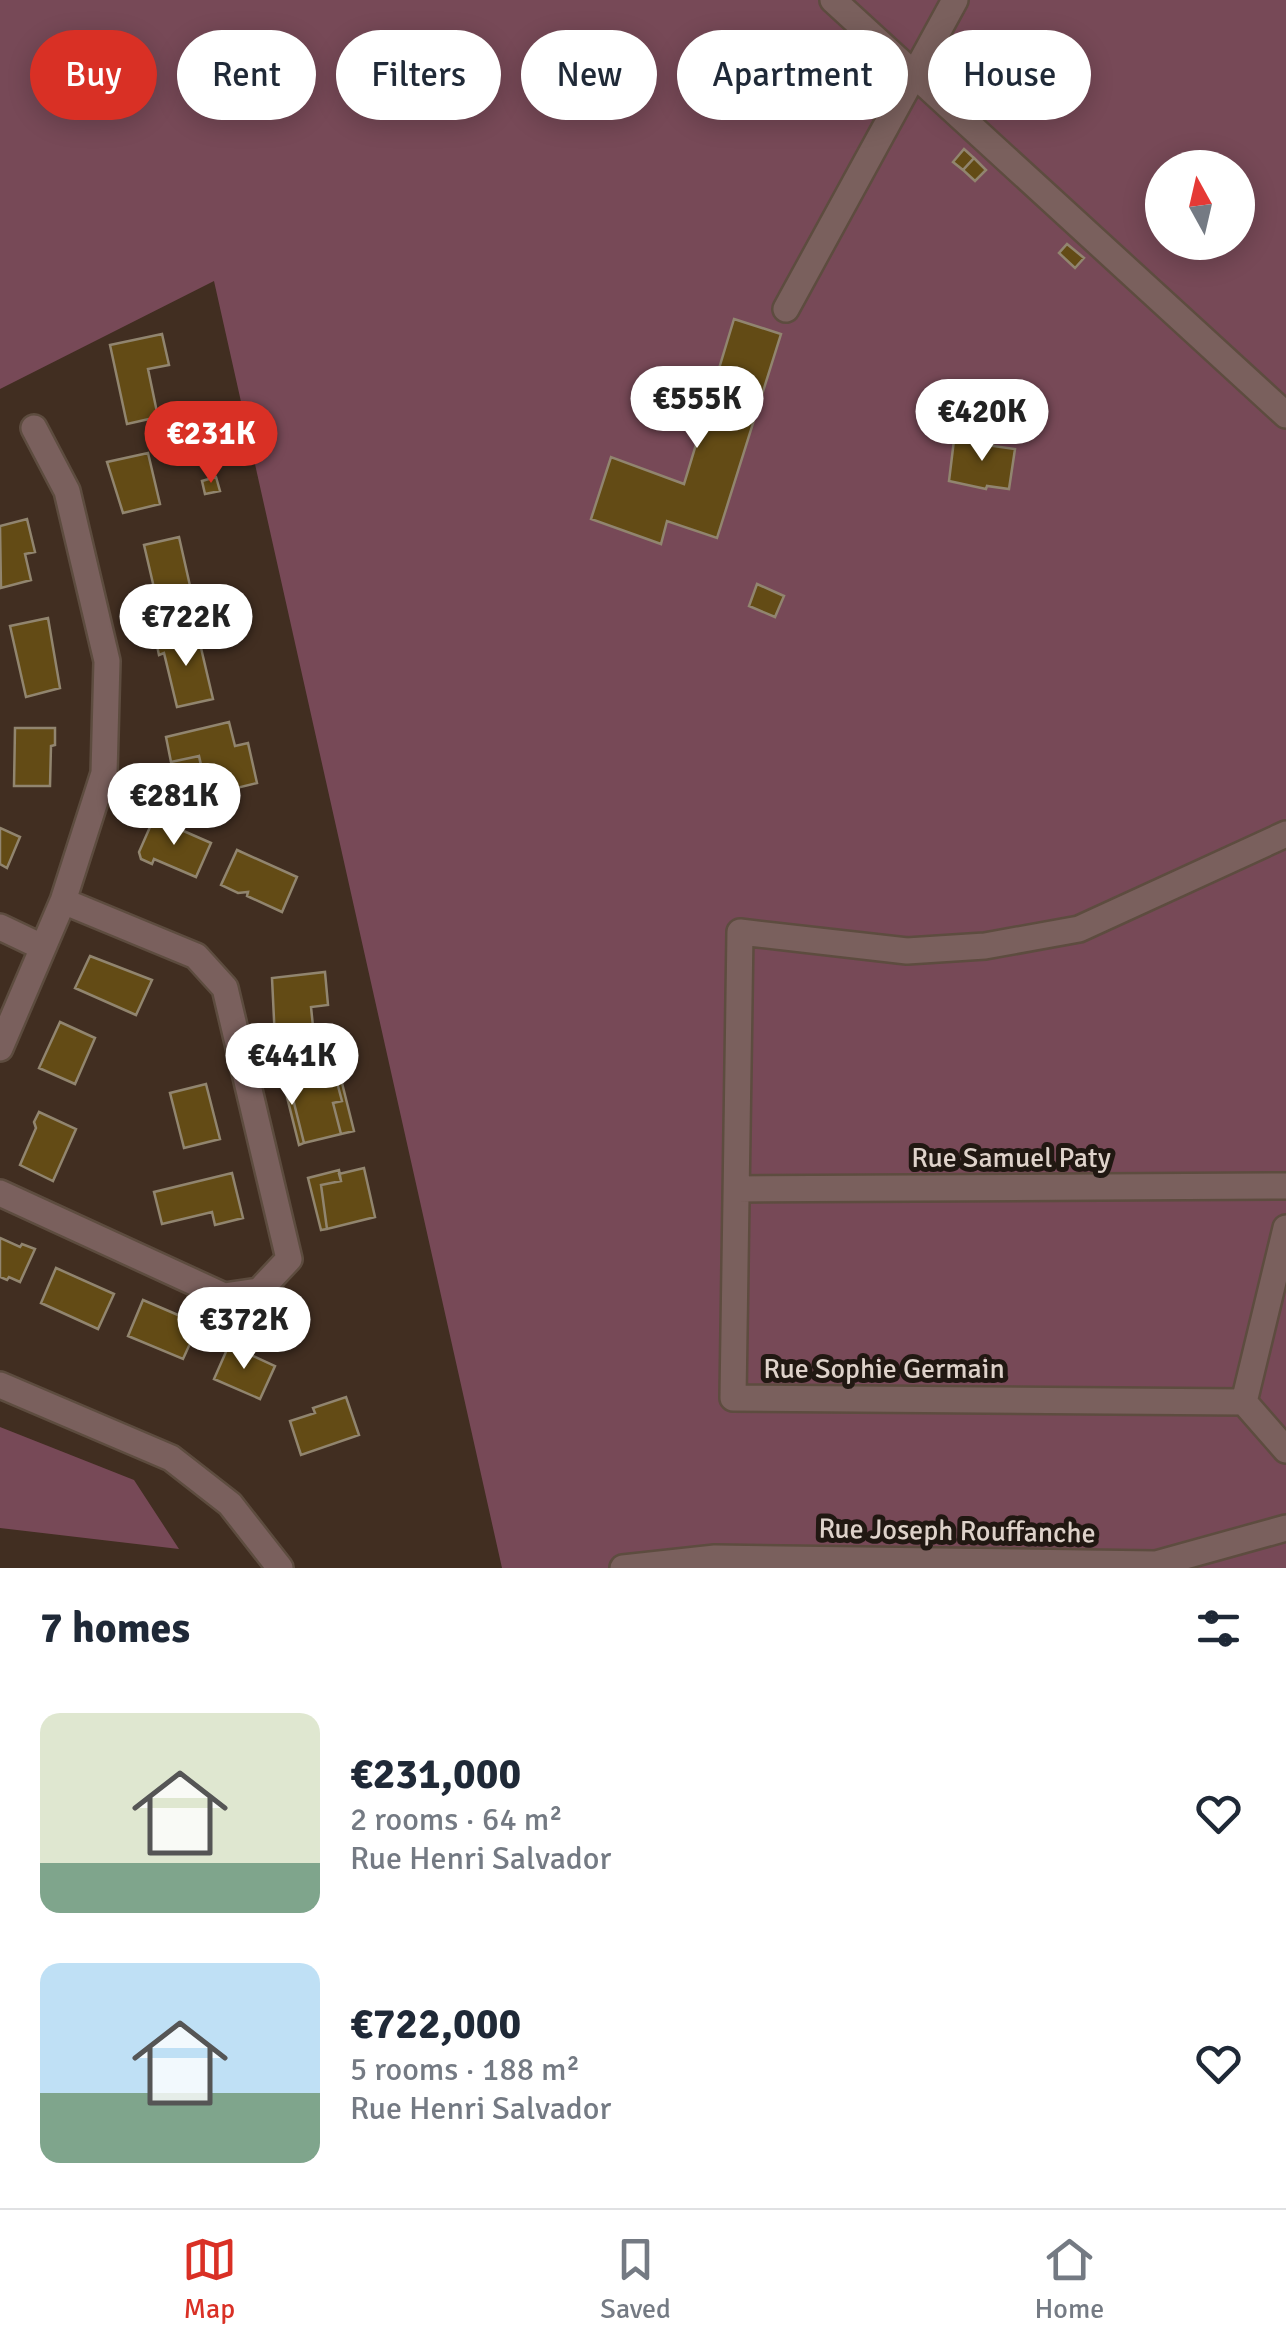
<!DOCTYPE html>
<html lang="en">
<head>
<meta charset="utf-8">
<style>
	:root { --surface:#fff; --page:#f2f2f3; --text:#1f2937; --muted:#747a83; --line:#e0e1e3; --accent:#d93025 }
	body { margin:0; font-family:Signika,sans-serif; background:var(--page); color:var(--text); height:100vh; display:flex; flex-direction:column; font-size:38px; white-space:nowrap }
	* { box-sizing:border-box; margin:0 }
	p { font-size:32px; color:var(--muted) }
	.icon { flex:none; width:55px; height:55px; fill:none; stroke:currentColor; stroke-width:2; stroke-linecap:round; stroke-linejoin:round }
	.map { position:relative; height:1568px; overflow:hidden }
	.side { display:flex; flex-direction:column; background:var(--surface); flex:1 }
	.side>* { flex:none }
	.banner { position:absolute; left:30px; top:30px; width:1228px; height:90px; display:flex; gap:20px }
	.needle { width:65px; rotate:352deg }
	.controls { position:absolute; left:1145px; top:150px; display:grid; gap:20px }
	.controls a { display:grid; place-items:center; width:110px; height:110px; border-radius:50%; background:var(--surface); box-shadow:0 5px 25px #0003; font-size:50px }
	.price { position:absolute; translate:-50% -85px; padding:0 22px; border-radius:35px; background:#fff; color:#222; font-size:32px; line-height:65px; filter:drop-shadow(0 2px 5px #0008) }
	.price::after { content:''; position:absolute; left:50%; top:60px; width:30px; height:22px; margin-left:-15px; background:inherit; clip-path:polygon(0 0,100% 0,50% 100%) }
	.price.current { background:var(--accent); color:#fff }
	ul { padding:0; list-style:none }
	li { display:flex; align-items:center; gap:30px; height:250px; padding:0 40px }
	li span { display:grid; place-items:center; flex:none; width:280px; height:200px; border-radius:20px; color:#555 }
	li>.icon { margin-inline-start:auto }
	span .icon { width:120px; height:120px; fill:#fffc; stroke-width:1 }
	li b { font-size:42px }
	h2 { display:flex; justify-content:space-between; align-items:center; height:120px; padding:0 40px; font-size:42px }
	.tag { padding:0 35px; border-radius:45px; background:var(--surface); box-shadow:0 5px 25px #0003; font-size:35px; line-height:90px }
	.tag.current { background:var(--accent); color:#fff }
	.tab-bar { display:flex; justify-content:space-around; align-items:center; height:140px; border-top:2px solid var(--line); background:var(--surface); font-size:28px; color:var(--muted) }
	.tab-bar a { display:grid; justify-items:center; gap:5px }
	.tab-bar .current { color:var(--accent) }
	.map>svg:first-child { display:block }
	.green { fill:#774957; fill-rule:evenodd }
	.building { fill:#634b15; stroke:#91856f; stroke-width:2.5 }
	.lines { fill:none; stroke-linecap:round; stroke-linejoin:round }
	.street-casing { stroke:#5d4c3f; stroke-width:30 }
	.street { stroke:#7a605d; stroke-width:25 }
	.labels { text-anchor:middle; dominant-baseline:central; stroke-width:10; stroke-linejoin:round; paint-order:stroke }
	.street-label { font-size:28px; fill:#ded2ca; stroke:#211812 }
</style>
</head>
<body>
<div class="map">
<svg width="1286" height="1568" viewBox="0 0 1286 1568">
	<rect width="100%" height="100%" fill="#412e21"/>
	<path class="green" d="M0,0H1286V1568H502L214,281L0,389ZM1162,168H1238V242H1162Z
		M0,1427L134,1480L179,1549L0,1528Z"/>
	<path class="building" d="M964,149L974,158L963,170L953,162Z
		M974,158L986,170L975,181L963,170Z
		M1067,244L1084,258L1075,268L1059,253Z
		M734,319L781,334L717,538L667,521L661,544L591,519L611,457L684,484Z
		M162,334L169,365L148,369L158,417L127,424L110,345Z
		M973,436L994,439L993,446L1015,449L1009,489L987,486L986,489L949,481L954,440L972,442Z
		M148,453L160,504L123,513L107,462Z
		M216,477L220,491L205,494L202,481Z
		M27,519L35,552L25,554L31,580L1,588L0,526Z
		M179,537L193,599L154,608L150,593L155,592L144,545Z
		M757,584L784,596L775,617L749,606Z
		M48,618L60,688L26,697L10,626Z
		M197,631L213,699L177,707L164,653L159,655L156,641Z
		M229,722L235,746L248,743L257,783L208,795L199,756L171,762L166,737Z
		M15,728H55V745L51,746L50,786H14Z
		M199,756L201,766L174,772L171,762Z
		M154,818L211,843L196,877L154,859L152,864L141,859L139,852Z
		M0,828L20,837L7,868L0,864Z
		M237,850L297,877L282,912L247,896L248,892L238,893L221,885Z
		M90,956L152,980L136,1015L75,988Z
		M325,972L328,1005L311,1007L314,1036L275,1040L272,978Z
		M60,1022L95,1038L75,1084L39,1068Z
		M336,1059L354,1131L341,1134L333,1103L342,1101L331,1060Z
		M331,1060L342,1101L333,1103L341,1134L304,1143L286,1071Z
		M286,1071L304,1143L299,1145L281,1073Z
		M206,1084L220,1139L184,1148L170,1093Z
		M39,1112L76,1129L53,1181L20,1165L36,1128L34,1122Z
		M364,1168L375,1217L327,1229L321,1185L341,1181L339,1174Z
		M339,1170L341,1181L321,1185L327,1229L321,1230L308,1178Z
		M232,1173L243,1218L215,1225L212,1212L162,1224L154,1192Z
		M0,1238L20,1247L22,1244L35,1249L20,1282L9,1277L7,1280L0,1277Z
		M56,1268L114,1294L98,1329L41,1303Z
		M143,1300L199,1324L183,1359L128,1336Z
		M229,1345L275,1366L260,1399L214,1379Z
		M346,1397L359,1435L301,1455L290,1421L315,1413L313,1408Z"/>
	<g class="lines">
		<defs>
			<path id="street" d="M833,0L1286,415
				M786,309L955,0
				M0,927L42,947
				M0,1048L63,901L104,773L107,661L67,491L34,428
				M737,1189L1286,1186
				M0,1193L224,1296L259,1291L289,1259L225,988L196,956L63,901
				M1286,1228L1244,1402L1286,1450
				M0,1385L171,1458L230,1504L280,1568
				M1244,1402L733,1398L740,932L907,951L985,946L1079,929L1286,834
				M623,1568L715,1558L1156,1564L1286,1528"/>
		</defs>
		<use href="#street" class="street-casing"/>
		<use href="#street" class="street"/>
	</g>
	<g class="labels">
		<g class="street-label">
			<text x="1011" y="1158">Rue Samuel Paty</text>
			<text x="884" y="1369">Rue Sophie Germain</text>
			<text transform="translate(957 1531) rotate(1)">Rue Joseph Rouffanche</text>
		</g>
	</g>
</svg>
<div class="controls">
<a><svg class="needle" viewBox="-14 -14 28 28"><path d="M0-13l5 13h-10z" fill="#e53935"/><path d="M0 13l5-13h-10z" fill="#747a83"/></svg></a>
</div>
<b class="price" style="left:697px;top:451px">€555K</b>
<b class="price" style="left:982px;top:464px">€420K</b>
<b class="price current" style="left:211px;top:486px">€231K</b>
<b class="price" style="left:186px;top:669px">€722K</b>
<b class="price" style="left:174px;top:848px">€281K</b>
<b class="price" style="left:292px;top:1108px">€441K</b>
<b class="price" style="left:244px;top:1372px">€372K</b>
<div class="banner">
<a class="tag current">Buy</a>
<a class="tag">Rent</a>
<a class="tag">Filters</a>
<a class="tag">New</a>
<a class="tag">Apartment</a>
<a class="tag">House</a>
</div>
</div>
<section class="side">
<h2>7 homes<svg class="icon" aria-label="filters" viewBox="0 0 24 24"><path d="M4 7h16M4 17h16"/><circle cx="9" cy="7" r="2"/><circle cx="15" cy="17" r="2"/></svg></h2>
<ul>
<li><span style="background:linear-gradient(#dfe7d0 75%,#7fa58c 0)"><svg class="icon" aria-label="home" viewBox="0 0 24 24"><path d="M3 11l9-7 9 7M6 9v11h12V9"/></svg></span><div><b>€231,000</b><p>2 rooms · 64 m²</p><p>Rue Henri Salvador</p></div><svg class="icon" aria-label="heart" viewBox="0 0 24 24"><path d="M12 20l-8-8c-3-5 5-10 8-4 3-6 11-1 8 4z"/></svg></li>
<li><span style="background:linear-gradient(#bfe0f5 65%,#7fa58c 0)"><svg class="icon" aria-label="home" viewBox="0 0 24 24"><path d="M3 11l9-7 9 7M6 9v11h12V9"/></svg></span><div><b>€722,000</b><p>5 rooms · 188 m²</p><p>Rue Henri Salvador</p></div><svg class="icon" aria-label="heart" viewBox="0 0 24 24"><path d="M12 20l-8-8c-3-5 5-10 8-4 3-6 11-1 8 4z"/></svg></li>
</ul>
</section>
<nav class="tab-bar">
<a class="current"><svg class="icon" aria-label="map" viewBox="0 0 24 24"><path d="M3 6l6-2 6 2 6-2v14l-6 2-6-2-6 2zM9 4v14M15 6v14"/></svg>Map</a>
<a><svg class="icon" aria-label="saved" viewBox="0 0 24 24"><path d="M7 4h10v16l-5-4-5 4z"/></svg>Saved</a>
<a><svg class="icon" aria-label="home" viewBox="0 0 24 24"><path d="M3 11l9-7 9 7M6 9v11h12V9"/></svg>Home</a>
</nav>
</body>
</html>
